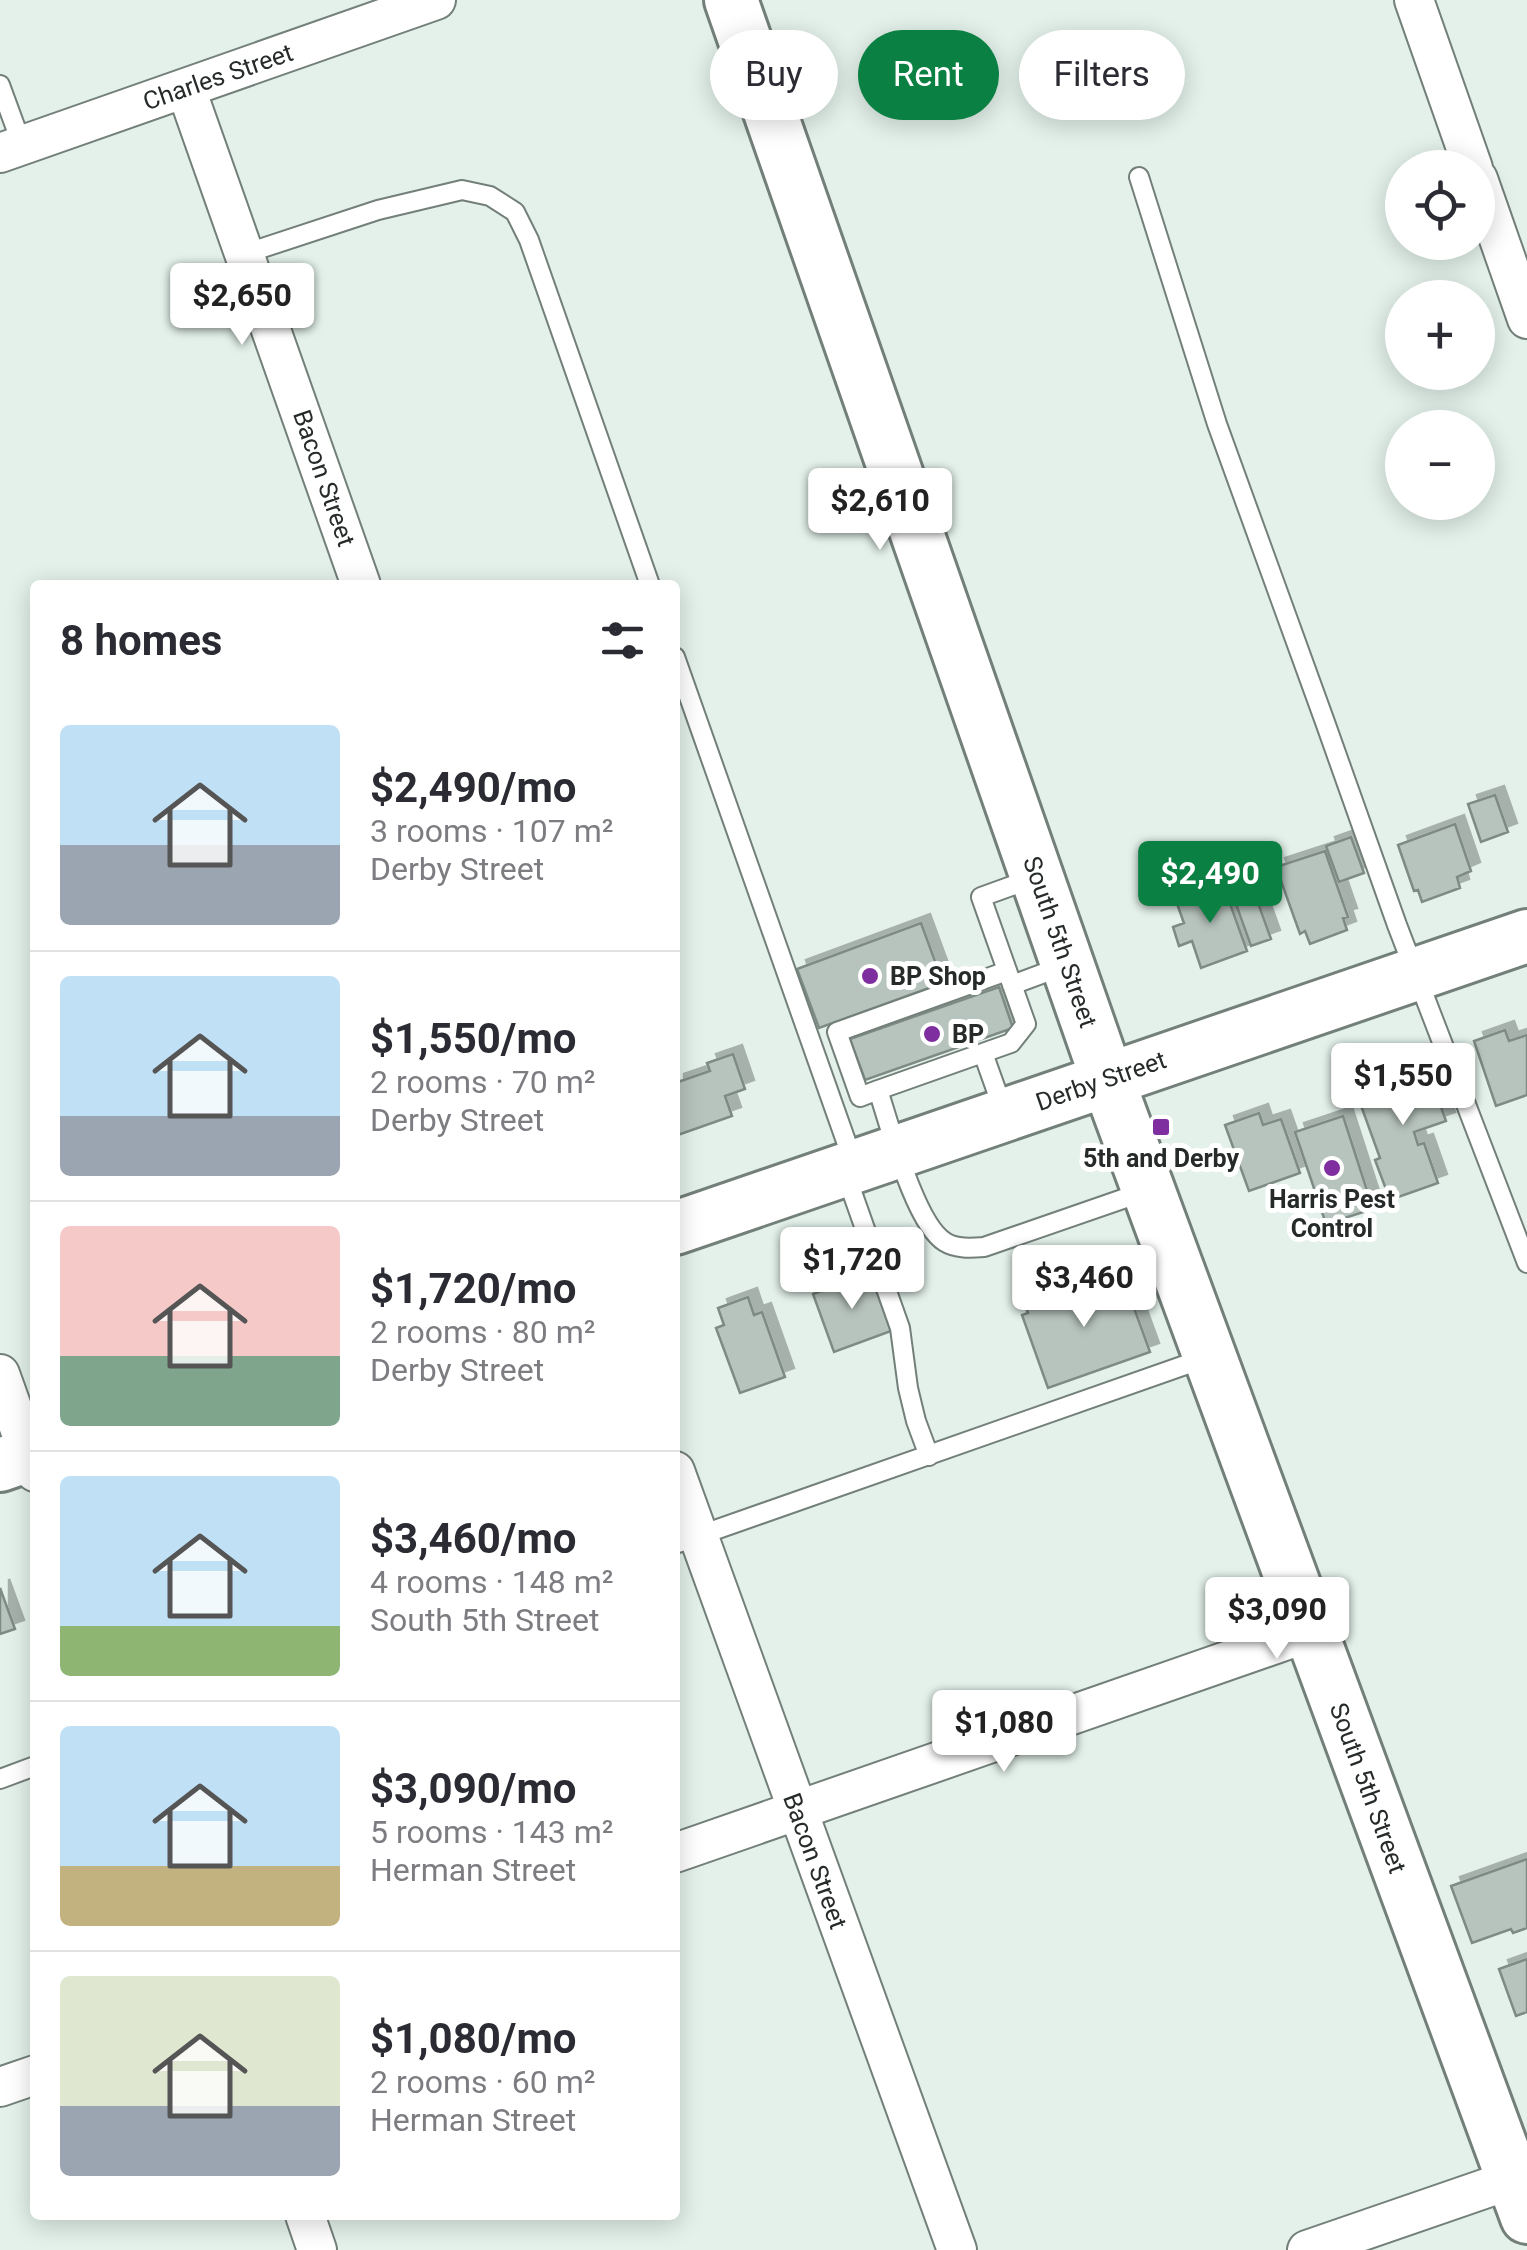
<!DOCTYPE html>
<html lang="en">
<head>
<meta charset="utf-8">
<style>
	:root { --surface:#fff; --page:#f7f7f7; --text:#2b2b33; --muted:#7c7c81; --line:#e1e1e2; --accent:#0b8043 }
	body { margin:0; font-family:Roboto,sans-serif; background:var(--page); color:var(--text); height:100vh; display:flex; flex-direction:column; font-size:38px; white-space:nowrap }
	* { box-sizing:border-box; margin:0 }
	p { font-size:32px; color:var(--muted) }
	.icon { flex:none; width:55px; height:55px; fill:none; stroke:currentColor; stroke-width:2; stroke-linecap:round; stroke-linejoin:round }
	.map { position:relative; flex:1; overflow:hidden }
	.sheet { position:absolute; left:30px; top:580px; width:650px; height:1640px; display:flex; flex-direction:column; background:var(--surface); border-radius:10px; box-shadow:0 5px 25px #0003 }
	.sheet>* { flex:none }
	.guide { position:absolute; left:710px; top:30px; width:665px; height:90px; display:flex; gap:20px }
	.controls { position:absolute; left:1385px; top:150px; display:grid; gap:20px }
	.controls a { display:grid; place-items:center; width:110px; height:110px; border-radius:50%; background:var(--surface); box-shadow:0 5px 25px #0003; font-size:50px }
	.price { position:absolute; translate:-50% -85px; padding:0 22px; border-radius:10px; background:#fff; color:#222; font-size:32px; line-height:65px; filter:drop-shadow(0 2px 5px #0008) }
	.price::after { content:''; position:absolute; left:50%; top:60px; width:30px; height:22px; margin-left:-15px; background:inherit; clip-path:polygon(0 0,100% 0,50% 100%) }
	.price.selected { background:var(--accent); color:#fff }
	ul { padding:0; list-style:none }
	li { display:flex; align-items:center; gap:30px; height:250px; padding:0 30px }
	li+li { border-top:2px solid var(--line) }
	li span { display:grid; place-items:center; flex:none; width:280px; height:200px; border-radius:10px; color:#555 }
	li>.icon { margin-inline-start:auto }
	span .icon { width:120px; height:120px; fill:#fffc; stroke-width:1 }
	li b { font-size:42px }
	h2 { display:flex; justify-content:space-between; align-items:center; height:120px; padding:0 30px; font-size:42px }
	.pill { padding:0 35px; border-radius:45px; background:var(--surface); box-shadow:0 5px 25px #0003; font-size:35px; line-height:90px }
	.pill.selected { background:var(--accent); color:#fff }
	.map>svg:first-child { display:block }
	.building { fill:#b7c4bd; stroke:#7e8b84; stroke-width:2.5; filter:url(#shadow) }
	.lines { fill:none; stroke-linecap:round; stroke-linejoin:round }
	.lane-casing { stroke:#737f79; stroke-width:22 }
	.street-casing { stroke:#737f79; stroke-width:42 }
	.secondary-casing { stroke:#737f79; stroke-width:58 }
	.lane { stroke:#fff; stroke-width:18 }
	.street { stroke:#fff; stroke-width:38 }
	.secondary { stroke:#fff; stroke-width:52 }
	.poi-dot { fill:#7e2e9f; stroke:#fff; stroke-width:4 }
	.labels { text-anchor:middle; dominant-baseline:central; stroke-width:10; stroke-linejoin:round; paint-order:stroke }
	.street-label { font-size:25px; fill:#262b29; stroke:#fff }
	.poi-label { font-size:25px; font-weight:bold; fill:#262b29; stroke:#fff; text-anchor:start }
</style>
</head>
<body>
<div class="map">
<svg width="1527" height="2250" viewBox="0 0 1527 2250">
	<defs>
		<filter id="shadow"><feDropShadow dx="9" dy="-9" stdDeviation="0" flood-color="#0004"/></filter>
	</defs>
	<rect width="100%" height="100%" fill="#e3f1ea"/>
	<path class="building" d="M1495,795L1508,832L1481,842L1468,804Z
		M1455,824L1471,871L1457,877L1460,888L1422,902L1418,890L1414,891L1398,845Z
		M1351,837L1364,873L1339,882L1326,846Z
		M1325,851L1348,917L1343,918L1347,930L1310,944L1305,931L1300,934L1276,867Z
		M1247,872L1271,939L1251,946L1227,879Z
		M1223,884L1247,951L1201,968L1192,941L1179,946L1173,927L1184,923L1176,901Z
		M921,923L943,983L819,1028L797,969Z
		M999,987L1013,1028L865,1080L850,1039Z
		M1505,1030L1509,1041L1527,1035V1095L1496,1106L1474,1041Z
		M733,1054L745,1089L725,1096L732,1116L675,1136V1083L710,1071L707,1063Z
		M1406,1064L1410,1074L1427,1068L1446,1121L1414,1132L1418,1145L1424,1143L1438,1183L1390,1200L1375,1160L1380,1158L1359,1100L1376,1094L1370,1077Z
		M1259,1113L1263,1125L1281,1119L1300,1173L1249,1191L1225,1125Z
		M1343,1116L1373,1209L1326,1224L1295,1132Z
		M1115,1272L1119,1285L1125,1283L1150,1352L1048,1388L1022,1315L1028,1313L1025,1304Z
		M870,1273L891,1331L834,1352L813,1294Z
		M748,1297L754,1315L762,1312L785,1377L740,1393L716,1328L724,1325L718,1308Z
		M0,1588L15,1629L0,1634Z
		M1527,1859V1928L1513,1933L1511,1929L1472,1943L1451,1886Z
		M1527,1959V2012L1516,2016L1499,1969Z"/>
	<g class="lines">
		<defs>
			<path id="lane" d="M0,85L22,145
				M1139,177L1217,424L1325,722L1397,925L1527,1263
				M244,254L378,210L462,190L490,196L515,212L529,240L650,585
				M675,657L853,1161
				M1031,879L981,897L1026,1024L1011,1043L878,1090C890,1126 915,1224 945,1242C956,1249 971,1248 984,1247L1143,1192
				M1012,985L1063,966
				M983,1053L1003,1109
				M878,1090L860,1097L837,1032L1007,971
				M846,1175L900,1328L908,1388L916,1421L929,1456
				M675,1544L1208,1357
				M0,1779L35,1766"/>
			<path id="street" d="M1414,0L1473,168
				M186,89L361,585
				M0,153L436,0
				M1478,179L1527,319
				M0,1374L35,1472
				M675,1471L957,2250
				M675,1853L1310,1632
				M0,2087L35,2075
				M305,2215L317,2250
				M1307,2250L1513,2179"/>
			<path id="secondary" d="M731,0L1107,1078L1527,2217
				M675,1228L1527,936
				M0,1465L35,1453"/>
		</defs>
		<use href="#lane" class="lane-casing"/>
		<use href="#street" class="street-casing"/>
		<use href="#secondary" class="secondary-casing"/>
		<use href="#lane" class="lane"/>
		<use href="#street" class="street"/>
		<use href="#secondary" class="secondary"/>
	</g>
	<g class="poi-dot">
		<circle cx="870" cy="976" r="10"/>
		<circle cx="932" cy="1034" r="10"/>
		<rect x="1151" y="1117" width="20" height="20" rx="5"/>
		<circle cx="1332" cy="1168" r="10"/>
	</g>
	<g class="labels">
		<g class="street-label">
			<text transform="translate(218 77) rotate(-19)">Charles Street</text>
			<text transform="translate(324 478) rotate(71)">Bacon Street</text>
			<text transform="translate(1060 942) rotate(71)">South 5th Street</text>
			<text transform="translate(1101 1081) rotate(-19)">Derby Street</text>
			<text transform="translate(1368 1788) rotate(70)">South 5th Street</text>
			<text transform="translate(815 1861) rotate(70)">Bacon Street</text>
		</g>
		<g class="poi-label">
			<text x="890" y="976">BP Shop</text>
			<text x="952" y="1034">BP</text>
			<text x="1161" y="1158" text-anchor="middle">5th and Derby</text>
			<text x="1332" y="1199" text-anchor="middle">Harris Pest<tspan x="1332" dy="29">Control</tspan></text>
		</g>
	</g>
</svg>
<div class="controls">
<a><svg class="icon" aria-label="locate" viewBox="0 0 24 24"><circle cx="12" cy="12" r="6"/><path d="M12 2v4M12 18v4M2 12h4M18 12h4"/></svg></a>
<a>+</a>
<a>−</a>
</div>
<b class="price" style="left:242px;top:348px">$2,650</b>
<b class="price" style="left:880px;top:553px">$2,610</b>
<b class="price selected" style="left:1210px;top:926px">$2,490</b>
<b class="price" style="left:1403px;top:1128px">$1,550</b>
<b class="price" style="left:852px;top:1312px">$1,720</b>
<b class="price" style="left:1084px;top:1330px">$3,460</b>
<b class="price" style="left:1277px;top:1662px">$3,090</b>
<b class="price" style="left:1004px;top:1775px">$1,080</b>
<div class="guide">
<a class="pill">Buy</a>
<a class="pill selected">Rent</a>
<a class="pill">Filters</a>
</div>
<section class="sheet">
<h2>8 homes<svg class="icon" aria-label="filters" viewBox="0 0 24 24"><path d="M4 7h16M4 17h16"/><circle cx="9" cy="7" r="2"/><circle cx="15" cy="17" r="2"/></svg></h2>
<ul>
<li><span style="background:linear-gradient(#bfe0f5 60%,#9aa5b1 0)"><svg class="icon" aria-label="home" viewBox="0 0 24 24"><path d="M3 11l9-7 9 7M6 9v11h12V9"/></svg></span><div><b>$2,490/mo</b><p>3 rooms · 107 m²</p><p>Derby Street</p></div></li>
<li><span style="background:linear-gradient(#bfe0f5 70%,#9aa5b1 0)"><svg class="icon" aria-label="home" viewBox="0 0 24 24"><path d="M3 11l9-7 9 7M6 9v11h12V9"/></svg></span><div><b>$1,550/mo</b><p>2 rooms · 70 m²</p><p>Derby Street</p></div></li>
<li><span style="background:linear-gradient(#f6c9c9 65%,#7fa58c 0)"><svg class="icon" aria-label="home" viewBox="0 0 24 24"><path d="M3 11l9-7 9 7M6 9v11h12V9"/></svg></span><div><b>$1,720/mo</b><p>2 rooms · 80 m²</p><p>Derby Street</p></div></li>
<li><span style="background:linear-gradient(#bfe0f5 75%,#8fb573 0)"><svg class="icon" aria-label="home" viewBox="0 0 24 24"><path d="M3 11l9-7 9 7M6 9v11h12V9"/></svg></span><div><b>$3,460/mo</b><p>4 rooms · 148 m²</p><p>South 5th Street</p></div></li>
<li><span style="background:linear-gradient(#bfe0f5 70%,#c2b280 0)"><svg class="icon" aria-label="home" viewBox="0 0 24 24"><path d="M3 11l9-7 9 7M6 9v11h12V9"/></svg></span><div><b>$3,090/mo</b><p>5 rooms · 143 m²</p><p>Herman Street</p></div></li>
<li><span style="background:linear-gradient(#dfe7d0 65%,#9aa5b1 0)"><svg class="icon" aria-label="home" viewBox="0 0 24 24"><path d="M3 11l9-7 9 7M6 9v11h12V9"/></svg></span><div><b>$1,080/mo</b><p>2 rooms · 60 m²</p><p>Herman Street</p></div></li>
</ul>
</section>
</div>
</body>
</html>
